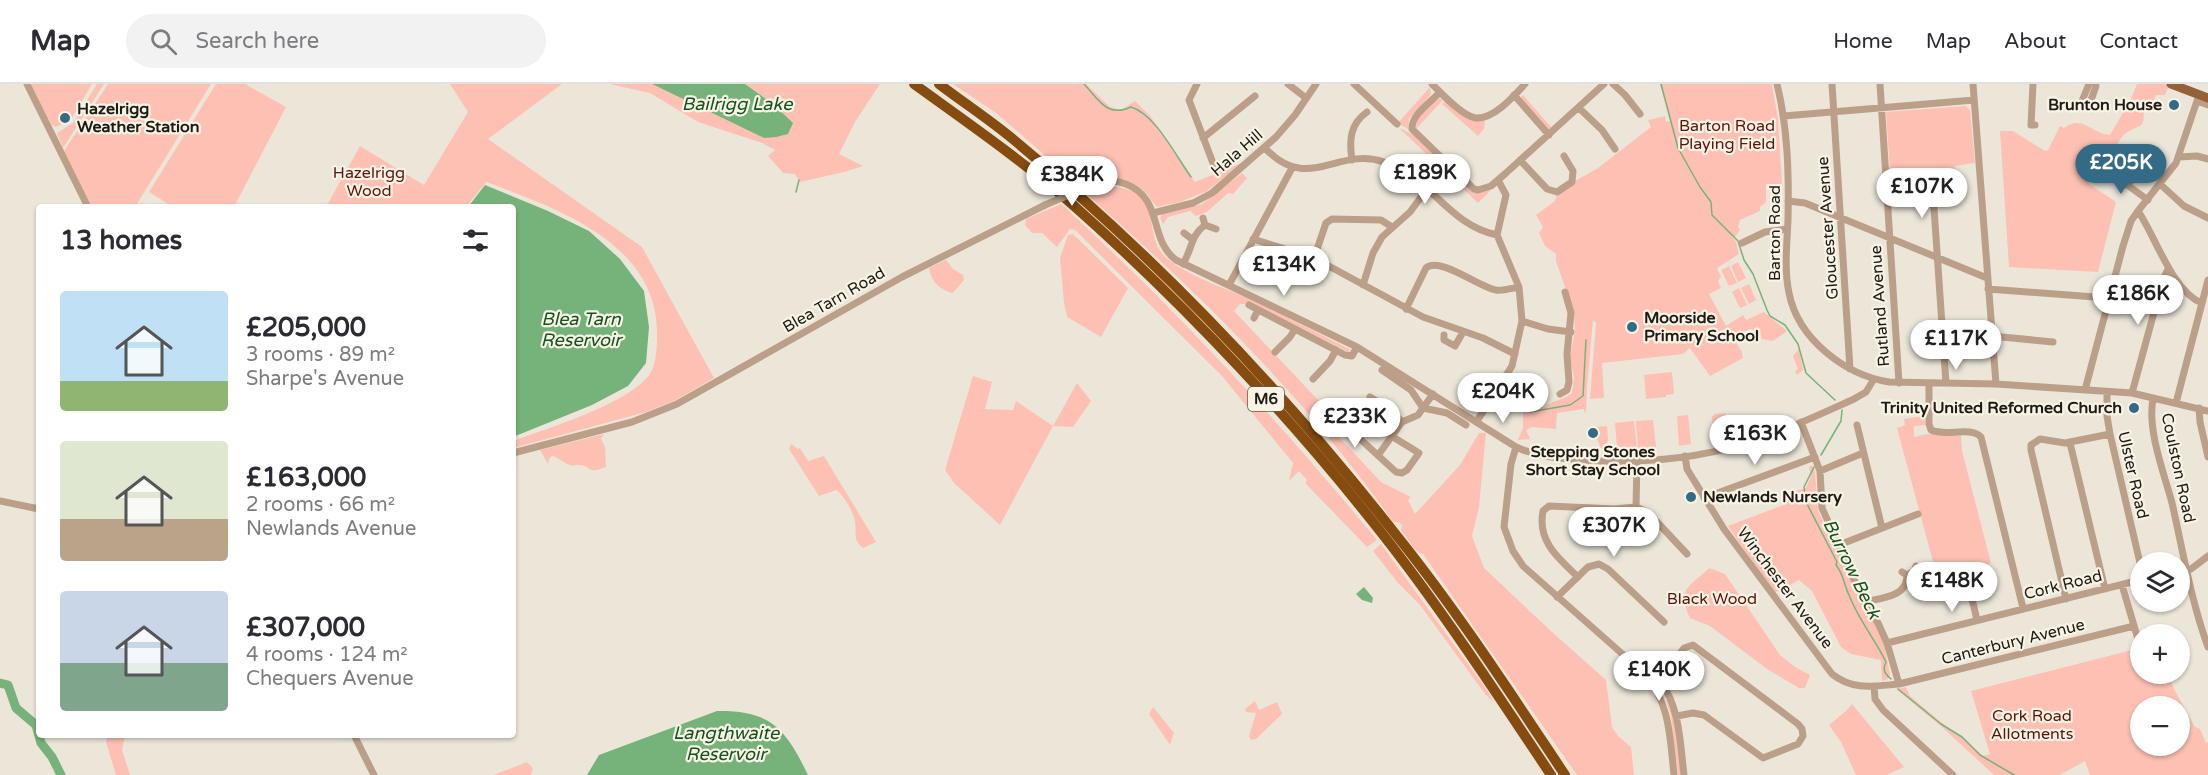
<!DOCTYPE html>
<html lang="en">
<head>
<meta charset="utf-8">
<style>
	:root { --surface:#fff; --page:#f2f2f3; --text:#2b2b33; --muted:#7c7c81; --line:#e1e1e2; --accent:#336a85 }
	body { margin:0; font-family:"Varela Round",sans-serif; background:var(--page); color:var(--text); height:100vh; display:flex; flex-direction:column; font-size:22px; white-space:nowrap }
	* { box-sizing:border-box; margin:0 }
	p { font-size:20px; color:var(--muted) }
	.icon { flex:none; width:33px; height:33px; fill:none; stroke:currentColor; stroke-width:2; stroke-linecap:round; stroke-linejoin:round }
	.map { position:relative; flex:1; overflow:hidden }
	.panel { position:absolute; left:36px; top:120px; width:480px; height:534px; display:flex; flex-direction:column; background:var(--surface); border-radius:6px; box-shadow:0 2px 4px #0004 }
	.panel>* { flex:none }
	.buttons { position:absolute; left:2130px; top:468px; display:grid; gap:12px }
	.buttons a { display:grid; place-items:center; width:60px; height:60px; border-radius:50%; background:var(--surface); box-shadow:0 2px 4px #0004; font-size:30px }
	.price { position:absolute; translate:-50% -51px; padding:0 14px; border-radius:21px; background:#fff; color:#222; font-size:20px; line-height:39px; filter:drop-shadow(0 2px 3px #0008) }
	.price::after { content:''; position:absolute; left:50%; top:36px; width:18px; height:14px; margin-left:-9px; background:inherit; clip-path:polygon(0 0,100% 0,50% 100%) }
	.price.active { background:var(--accent); color:#fff }
	ul { padding:0; list-style:none }
	li { display:flex; align-items:center; gap:18px; height:150px; padding:0 24px }
	li span { display:grid; place-items:center; flex:none; width:168px; height:120px; border-radius:6px; color:#555 }
	li>.icon { margin-inline-start:auto }
	span .icon { width:72px; height:72px; fill:#fffc; stroke-width:1 }
	li b { font-size:26px }
	h2 { display:flex; justify-content:space-between; align-items:center; height:72px; padding:0 24px; font-size:26px }
	header { display:flex; align-items:center; gap:36px; box-sizing:border-box; height:84px; padding:0 30px; background:var(--surface); border-bottom:2px solid var(--line) }
	header strong { font-size:28px }
	nav { display:flex; gap:33px; margin-inline-start:auto; font-size:21px }
	.search { width:420px; height:54px; background:var(--page); display:flex; align-items:center; gap:15px; box-sizing:border-box; padding:0 21px; border-radius:33px; color:var(--muted); font-size:22px }
	.map>svg:first-child { display:block }
	.green { fill:#fdc0b3; fill-rule:evenodd }
	.water { fill:#76b37a }
	.lines { fill:none; stroke-linecap:round; stroke-linejoin:round }
	.stream { stroke:#76b37a; stroke-width:1.5 }
	.river { stroke:#76b37a; stroke-width:9 }
	.minor { stroke:#bc9f88; stroke-width:7 }
	.major { stroke:#946236; stroke-width:9 }
	.highway { stroke:#854b0f; stroke-width:10 }
	.minor-bridge { stroke:#bc9f88; stroke-width:7 }
	.poi-dot { fill:#336a85; stroke:#f9f3e6; stroke-width:2 }
	.labels { text-anchor:middle; dominant-baseline:central; stroke-width:4.5; stroke-linejoin:round; paint-order:stroke }
	.shield { fill:#f9f3e6; stroke:#5f5c54; stroke-width:1.5 }
	.shield-label { font-size:15px; font-weight:bold; fill:#1d1b16 }
	.poi-label { font-size:16px; font-weight:bold; fill:#1d1b16; stroke:#f9f3e6; text-anchor:start }
	.park-label { font-size:16px; fill:#5c1309; stroke:#f9f3e6 }
	.street-label { font-size:16px; fill:#1d1b16; stroke:#f9f3e6 }
	.water-label { font-size:18px; font-style:italic; fill:#12541e; stroke:#f9f3e6 }
</style>
</head>
<body>
<header>
<strong>Map</strong>
<div class="search"><svg class="icon" aria-label="search" viewBox="0 0 24 24"><circle cx="10" cy="10" r="6"/><path d="M15 15l6 6"/></svg>Search here</div>
<nav><a>Home</a><a>Map</a><a>About</a><a>Contact</a></nav>
</header>
<div class="map">
<svg width="2208" height="691" viewBox="0 0 2208 691">
	<rect width="100%" height="100%" fill="#ece6d9"/>
	<path class="green" d="M31,0H92L70,37L55,43L51,40Z
		M97,0H104L63,64L57,49L73,39Z
		M108,0H211L135,123H92L64,67Z
		M216,0H245L286,23L234,123H173L149,108Z
		M450,0H562L488,55L642,163L714,294L676,316L646,328L513,364V357C546,345 634,318 651,288C657,277 657,260 657,248C656,158 556,124 486,98L466,123H326L360,62L424,101L468,28Z
		M609,0H652L764,54L773,20L745,0H880L855,38L839,70L863,82L844,88L800,98L795,90L783,89L768,72L775,66L762,59L698,38L650,9Z
		M953,0H1086L1110,23L1121,26L1135,17L1151,33L1195,98L1244,78L1207,107L1180,118L1157,123C1152,118 1150,113 1145,108C1126,90 1101,90 1078,100L996,29Z
		M1660,0H1772L1778,35L1782,100H1766V118L1760,123V127L1740,136L1738,143L1740,146L1735,153L1731,151L1736,158L1739,170L1717,184L1721,193L1718,197L1721,204L1709,210L1726,242L1743,231L1746,236L1764,228L1787,247L1773,257L1762,255L1759,247L1750,245L1733,254L1742,268L1743,274L1710,292L1690,264L1683,270L1602,279L1604,314L1590,315L1596,239L1593,236L1587,302L1586,328L1585,329L1584,325L1557,329L1556,345L1532,343L1526,346L1530,355L1518,356L1523,344V326L1529,319L1544,323C1554,316 1563,316 1572,309L1574,294L1570,273L1575,247L1574,229L1556,177V170L1545,162L1539,149L1543,143L1536,131L1555,117L1558,107L1598,84L1651,43L1648,36L1665,32L1666,38L1670,37Z
		M2137,0H2165L2169,2L2165,11H2156L2153,18L2144,24C2144,48 2141,38 2125,50C2121,53 2117,61 2113,66C2099,66 2094,72 2085,82L2089,100L2116,118L2098,188L2009,183L2000,47H2013L2045,67L2048,66L2060,42L2064,44C2083,30 2091,50 2110,51L2131,15Z
		M1430,3L1431,10L1409,35L1408,45L1398,39Z
		M1523,11L1552,44L1547,45L1520,14Z
		M1440,14L1443,16L1416,45C1416,34 1429,19 1440,14Z
		M1445,17L1485,36L1484,45L1478,52L1442,20Z
		M1966,22L1970,26L1975,79L1955,82L1954,93L1906,94L1905,87L1890,88L1886,28Z
		M1399,44L1414,51L1477,108L1491,106L1478,119Z
		M1242,89L1247,94L1233,110L1228,109L1207,128L1196,132L1190,127L1168,133L1163,140L1160,134L1162,130L1202,120Z
		M1104,102C1172,104 1137,152 1169,176C1193,194 1225,204 1252,216C1285,232 1318,249 1351,266L1348,268L1251,220H1240L1234,227L1319,317L1334,324L1335,323L1348,332L1336,350L1381,398L1411,413L1408,416L1415,430L1460,381L1479,349H1486L1479,423L1472,452L1484,484L1552,548L1606,596L1612,643L1618,652L1631,663L1634,691H1577L1423,470L1416,467L1401,446L1402,442L1399,438H1393C1307,315 1198,208 1085,109Z
		M1061,120C1175,224 1279,337 1377,456L1367,463L1305,399L1307,396L1299,387L1289,397L1293,379L1222,292L1075,146L1070,145L1057,163L1042,149H1032L1025,141L1026,135Z
		M1073,150L1128,204L1101,253L1067,233L1064,219L1060,174L1068,151Z
		M946,176L953,185L963,191L964,196L953,209C940,206 931,198 929,184Z
		M1738,178L1746,194L1738,198L1731,182Z
		M1729,182L1737,199L1729,202L1721,186Z
		M1749,200L1756,216L1749,220L1741,204Z
		M1739,204L1747,221L1740,224L1732,208Z
		M1799,265L1803,286L1797,291L1795,287L1798,285L1793,272Z
		M1672,288L1674,310L1666,311V313L1646,315L1644,291Z
		M973,292L992,298L985,325L1013,326L1016,317L1053,342L1077,299L1091,317L1073,343L1053,342L1000,441L954,399L945,386Z
		M1726,329L1728,354L1714,356L1712,333L1715,330Z
		M1688,331L1691,360L1679,362L1677,332Z
		M1925,332V341L1914,342V353L1927,350L1961,352L1962,367L1991,479L1985,482L1986,489L1939,500L1897,344L1905,341L1904,335Z
		M1653,336L1656,363L1638,365L1636,337Z
		M1634,337L1637,365L1619,366V363H1617L1615,339Z
		M1607,342L1608,356L1605,364H1601L1597,355L1596,343Z
		M604,350L601,355L605,363L606,383C586,391 593,382 579,381C573,380 576,383 570,381C563,379 559,373 552,372L549,375L548,380L540,366Z
		M791,360L798,365L800,364L808,377L824,372L876,458L863,464C852,455 857,450 855,438C854,429 844,411 836,406L819,412L789,365Z
		M1812,381L1815,387L1818,427L1862,520L1876,540L1884,560L1890,590L1888,595L1882,597L1881,576L1851,570L1841,563L1812,507L1799,496L1774,509L1728,442L1786,420L1782,411L1806,404L1811,392L1809,383Z
		M1381,460L1489,609L1493,618L1485,610L1420,521L1398,499L1373,467Z
		M1709,484L1725,490L1780,571L1795,583L1810,591L1805,604H1799L1767,585L1710,542L1690,534C1676,504 1690,503 1709,484Z
		M2140,564V590H2168L2174,605L2195,643L2200,645L2206,659L2208,658V691H2090L2085,677L2060,691H1994L1943,644L1896,605L1906,603L1910,612L1949,645L1962,652L1983,672L1990,670L1971,607ZM2140,622H2180V662H2140Z
		M1668,615L1675,632L1682,691H1678L1671,632L1666,616Z
		M1255,617L1259,626L1277,618L1282,630L1256,655L1251,656L1249,652L1256,629L1246,628L1245,625Z
		M1852,620L1904,683L1887,691H1856L1841,658L1829,641L1846,627Z
		M1153,623L1174,649L1170,661L1149,630Z
		M108,651H125L122,666L130,691H116L106,658Z
		M527,678L533,684L531,691H494Z"/>
	<path class="water" d="M652,0H745L773,20L793,39L788,50L776,53L764,54Z
		M485,101L548,127L589,147L620,175L644,207L649,243L646,279L628,302L592,321L513,353V123H468Z
		M1364,503L1373,514L1372,519L1362,516L1356,510Z
		M717,627C772,626 786,646 808,691H587L599,671Z"/>
	<g class="lines">
		<path class="stream" d="M1084,0C1099,16 1107,34 1131,23C1155,30 1176,72 1191,93
			M1661,0L1678,64L1700,103L1711,118L1712,131L1738,157L1744,176L1753,190L1767,226L1770,232L1785,241L1798,260L1806,289L1835,316
			M796,108L799,96
			M1530,328L1570,321L1583,312L1586,256
			M1821,371L1841,337L1842,326
			M1814,383L1804,403L1806,418L1837,478L1836,481C1844,491 1844,501 1849,511C1858,535 1875,555 1886,578C1882,586 1885,590 1891,595
			M1898,605L1941,640L1962,653L1980,671L2014,691"/>
		<path class="river" d="M0,599L8,601L16,624L36,641L41,659L52,673L61,691"/>
		<path class="minor" d="M27,0L88,123
			M1197,0L1189,16L1216,87
			M1288,0L1306,14
			M1354,0L1397,40
			M1432,0C1441,9 1463,33 1476,34C1494,35 1514,12 1525,0
			M1613,0L1625,11L1640,30
			M1777,0C1788,45 1789,90 1788,136C1787,160 1784,185 1789,209C1798,255 1845,291 1889,298L1996,300L2132,309L2208,327
			M1832,0L1850,285
			M1880,0L1899,299
			M1973,0L1996,300
			M2033,0L2031,41H2035
			M2089,0L2082,17L2084,24L2090,19L2096,2L2095,0
			M1440,8C1431,18 1411,31 1412,45L1474,105L1478,106L1491,102L1506,89L1604,0
			M1514,11L1549,51
			M2199,11L2176,79L2138,127C2155,151 2173,209 2202,219
			M2197,17L2208,21
			M1579,24L1602,46L1615,65
			M1784,32L1974,16
			M1203,54L1255,12
			M1265,64C1308,110 1337,62 1384,78C1430,92 1448,141 1497,151
			M2179,73L2197,72L2208,75
			M1352,76C1349,56 1350,40 1367,28
			M1520,76L1547,105L1557,108L1572,98L1573,87L1564,72
			M2108,87L2148,116
			M1932,95L1946,299
			M2160,100L2184,122L2208,134
			M2128,101L2153,66
			M1090,102C1103,97 1113,95 1126,100C1164,115 1148,155 1176,176L1357,263L1516,363C1537,373 1560,374 1583,376C1644,380 1708,374 1765,353C1795,342 1825,328 1854,315L1866,308L1874,295
			M1788,117L1805,119L1987,194
			M1153,129L1193,119L1212,109L1276,53L1295,31L1316,0
			M1203,134L1205,141L1216,145
			M1184,149L1193,156
			M1253,155L1314,174L1423,233L1483,254L1515,270
			M1742,159L1765,148L1787,145
			M1314,174L1326,139L1332,135L1381,136L1392,143
			M1183,180C1192,165 1191,151 1205,141
			M1229,201L1292,84
			M1363,201L1373,169L1382,153L1410,128L1427,105
			M1988,205L2108,214
			M1249,221L1345,271L1352,272L1357,263
			M1406,225L1426,184C1439,172 1479,203 1496,206C1503,207 1512,204 1519,203
			M1254,234L1258,226
			M1522,237L1548,245L1571,248
			M1444,251V256L1455,262L1463,248
			M1992,252L2053,258
			M1275,268L1290,253L1295,245
			M1382,286L1411,306L1423,324L1447,329L1466,341
			M1313,295L1330,277L1336,266
			M1929,300V340L1931,346C1946,353 1970,342 1981,353L2023,524
			M2085,306L2123,162L2131,137L2138,127
			M2107,308V332L2110,350L2140,479
			M2132,309L2162,199L2168,185
			M1560,310L1567,306L1569,298L1567,270L1571,229L1565,208
			M1370,313L1392,327L1402,338
			M2153,315C2147,346 2164,389 2172,419C2183,467 2191,517 2208,563
			M2176,319L2208,196
			M2199,324L2200,338L2208,373
			M1477,337L1512,282L1522,237L1519,203L1497,151L1506,111L1498,96
			M1801,338L1820,387L1822,424L1864,518L1878,539L1887,559L1899,600
			M1857,341L1882,444
			M1346,342L1396,388L1402,389L1407,386L1419,369L1393,353
			M2070,359L2105,505
			M1516,363L1511,380L1504,443L1513,467L1523,482L1645,590C1670,619 1670,654 1674,691
			M513,369L632,338L677,320L902,193L1045,121
			M1379,370L1402,338L1418,331L1433,310
			M1685,372L1687,385L1724,445L1832,590C1853,607 1875,602 1899,600L2134,542
			M1820,387L1863,369
			M1704,414L1815,373
			M0,417L39,425
			M1636,423L1637,377
			M1839,461L1918,430
			M2180,487L2191,485L2208,472
			M1907,491L1914,487L1916,482
			M1578,493C1558,474 1537,457 1543,427L1549,422L1614,425L1636,423L1645,427L1657,438L1687,470
			M1967,494L1977,536
			M2122,501L2140,562
			M1557,513L1588,483L1599,480L1608,485L1664,538
			M2066,515L2031,366V361L2040,355L2065,359L2110,350
			M1864,518C1881,514 1908,513 1907,491L1902,488
			M1887,559L2140,496
			M1660,596C1680,624 1680,658 1684,691
			M1874,602L1875,615L1883,626L1953,691
			M1655,603L1684,564L1693,561L1798,640L1802,645L1803,652L1798,660L1763,674L1704,631L1693,629L1677,632
			M354,651L374,691"/>
		<path class="major" d="M2171,0L2208,14"/>
		<path class="highway" d="M914,0C968,39 1023,77 1073,121C1187,222 1298,341 1391,461C1448,535 1499,613 1551,691
			M939,0C964,19 990,36 1014,56C1156,173 1284,308 1397,452C1458,528 1511,610 1565,691"/>
		<path class="minor-bridge" d="M1045,121L1090,102"/>
	</g>
	<g class="poi-dot">
		<circle cx="2174" cy="21" r="6"/>
		<circle cx="65" cy="34" r="6"/>
		<circle cx="1632" cy="243" r="6"/>
		<circle cx="2134" cy="324" r="6"/>
		<circle cx="1593" cy="349" r="6"/>
		<circle cx="1691" cy="413" r="6"/>
	</g>
	<g class="labels">
		<rect class="shield" x="1248" y="303" width="36" height="24" rx="4.5"/>
		<g class="shield-label">
			<text x="1266" y="315">M6</text>
		</g>
		<g class="poi-label">
			<text x="2162" y="21" text-anchor="end">Brunton House</text>
			<text x="77" y="25">Hazelrigg<tspan x="77" dy="18">Weather Station</tspan></text>
			<text x="1644" y="234">Moorside<tspan x="1644" dy="18">Primary School</tspan></text>
			<text x="2122" y="324" text-anchor="end">Trinity United Reformed Church</text>
			<text x="1593" y="368" text-anchor="middle">Stepping Stones<tspan x="1593" dy="18">Short Stay School</tspan></text>
			<text x="1703" y="413">Newlands Nursery</text>
		</g>
		<g class="park-label">
			<text x="1727" y="42">Barton Road<tspan x="1727" dy="18">Playing Field</tspan></text>
			<text x="369" y="89">Hazelrigg<tspan x="369" dy="18">Wood</tspan></text>
			<text x="1712" y="515">Black Wood</text>
			<text x="2032" y="632">Cork Road<tspan x="2032" dy="18">Allotments</tspan></text>
		</g>
		<g class="street-label">
			<text transform="translate(1237 69) rotate(-41)">Hala Hill</text>
			<text transform="translate(1828 144) rotate(-94)">Gloucester Avenue</text>
			<text transform="translate(1775 149) rotate(-90)">Barton Road</text>
			<text transform="translate(834 216) rotate(-30)">Blea Tarn Road</text>
			<text transform="translate(1880 222) rotate(-94)">Rutland Avenue</text>
			<text transform="translate(2178 384) rotate(78)">Coulston Road</text>
			<text transform="translate(2133 391) rotate(77)">Ulster Road</text>
			<text transform="translate(2063 501) rotate(-14)">Cork Road</text>
			<text transform="translate(1785 504) rotate(53)">Winchester Avenue</text>
			<text transform="translate(2013 558) rotate(-14)">Canterbury Avenue</text>
		</g>
		<g class="water-label">
			<text x="737" y="20">Bailrigg Lake</text>
			<text x="581" y="235">Blea Tarn<tspan x="581" dy="21">Reservoir</tspan></text>
			<text transform="translate(1852 485) rotate(64)">Burrow Beck</text>
			<text x="726" y="649">Langthwaite<tspan x="726" dy="21">Reservoir</tspan></text>
		</g>
	</g>
</svg>
<div class="buttons">
<a><svg class="icon" aria-label="layers" viewBox="0 0 24 24"><path d="M12 4l9 5-9 5-9-5zM3 14l9 5 9-5"/></svg></a>
<a>+</a>
<a>−</a>
</div>
<b class="price active" style="left:2121px;top:111px">£205K</b>
<b class="price" style="left:1425px;top:121px">£189K</b>
<b class="price" style="left:1072px;top:123px">£384K</b>
<b class="price" style="left:1922px;top:135px">£107K</b>
<b class="price" style="left:1284px;top:213px">£134K</b>
<b class="price" style="left:2138px;top:242px">£186K</b>
<b class="price" style="left:1956px;top:287px">£117K</b>
<b class="price" style="left:1503px;top:340px">£204K</b>
<b class="price" style="left:1355px;top:365px">£233K</b>
<b class="price" style="left:1755px;top:382px">£163K</b>
<b class="price" style="left:1614px;top:474px">£307K</b>
<b class="price" style="left:1952px;top:529px">£148K</b>
<b class="price" style="left:1659px;top:618px">£140K</b>
<section class="panel">
<h2>13 homes<svg class="icon" aria-label="filters" viewBox="0 0 24 24"><path d="M4 7h16M4 17h16"/><circle cx="9" cy="7" r="2"/><circle cx="15" cy="17" r="2"/></svg></h2>
<ul>
<li><span style="background:linear-gradient(#bfe0f5 75%,#8fb573 0)"><svg class="icon" aria-label="home" viewBox="0 0 24 24"><path d="M3 11l9-7 9 7M6 9v11h12V9"/></svg></span><div><b>£205,000</b><p>3 rooms · 89 m²</p><p>Sharpe's Avenue</p></div></li>
<li><span style="background:linear-gradient(#dfe7d0 65%,#b9a48a 0)"><svg class="icon" aria-label="home" viewBox="0 0 24 24"><path d="M3 11l9-7 9 7M6 9v11h12V9"/></svg></span><div><b>£163,000</b><p>2 rooms · 66 m²</p><p>Newlands Avenue</p></div></li>
<li><span style="background:linear-gradient(#c9d6e8 60%,#7fa58c 0)"><svg class="icon" aria-label="home" viewBox="0 0 24 24"><path d="M3 11l9-7 9 7M6 9v11h12V9"/></svg></span><div><b>£307,000</b><p>4 rooms · 124 m²</p><p>Chequers Avenue</p></div></li>
</ul>
</section>
</div>
</body>
</html>
